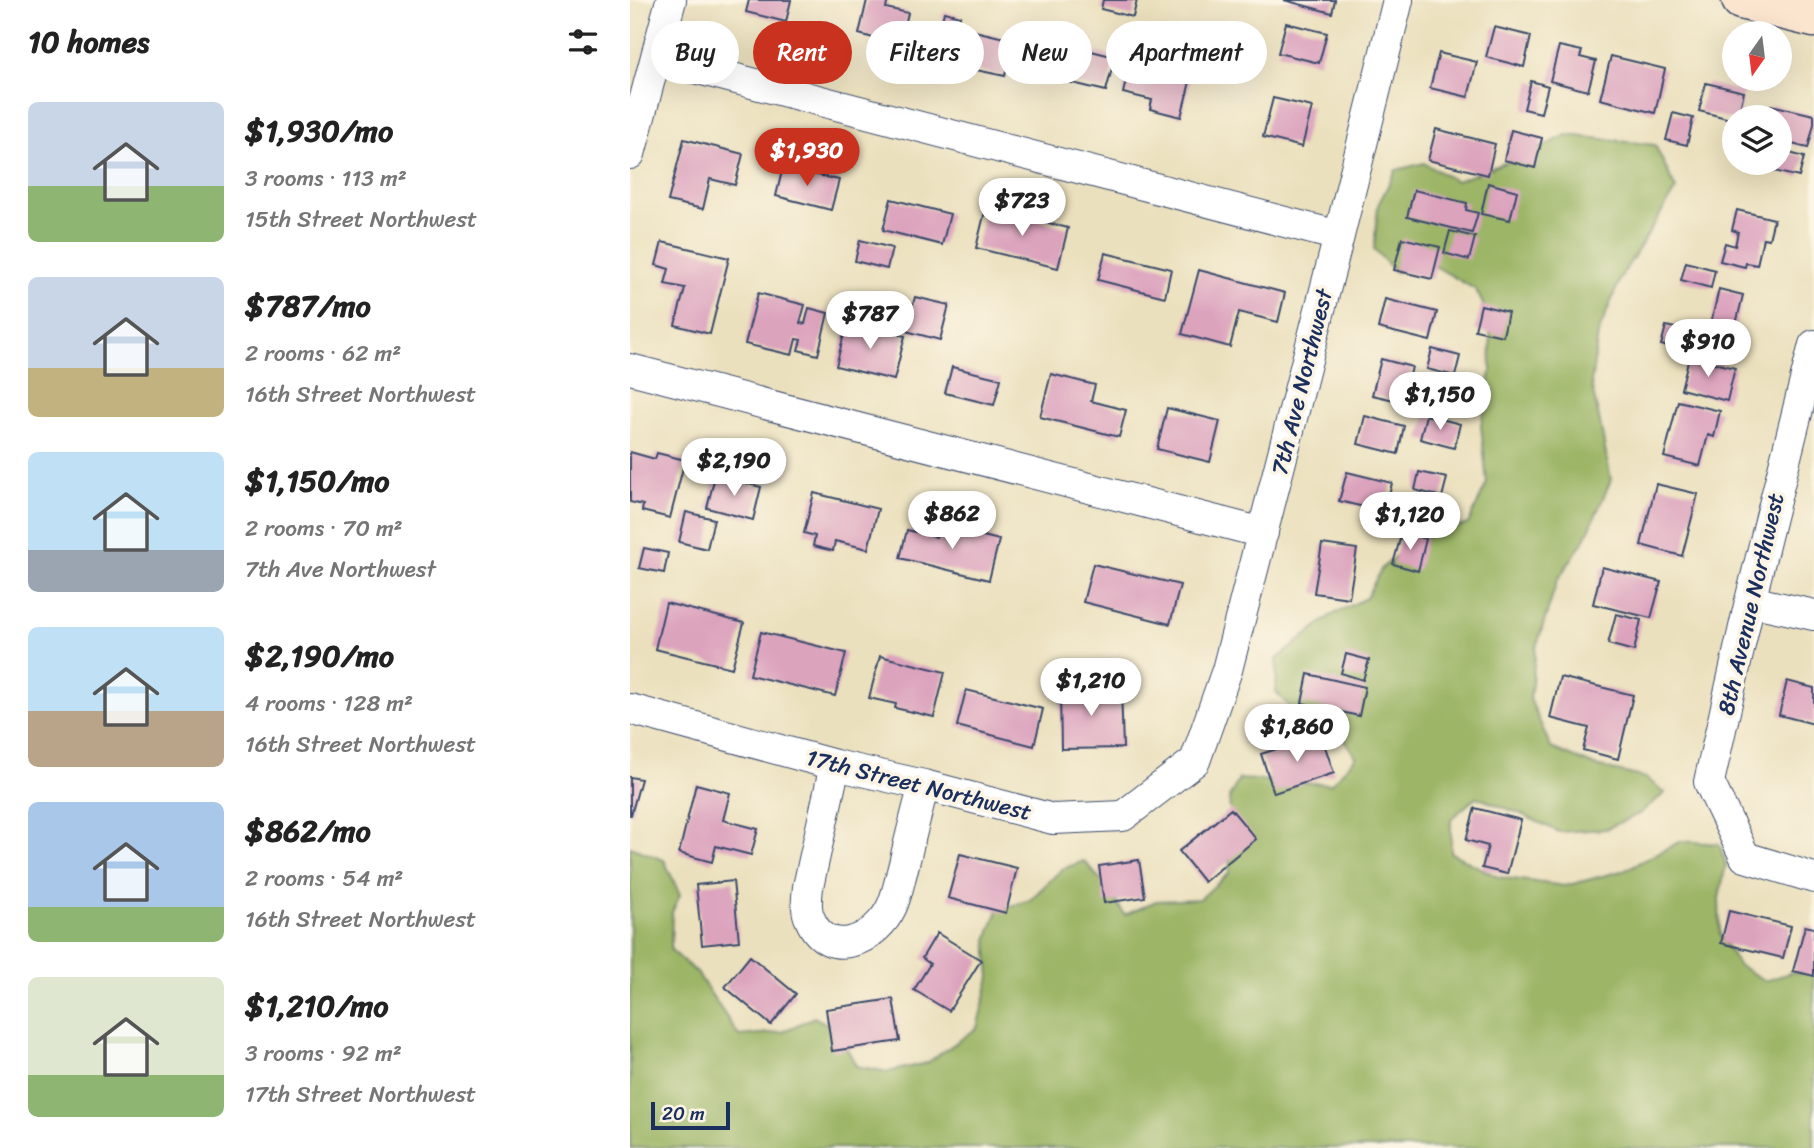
<!DOCTYPE html>
<html lang="en">
<head>
<meta charset="utf-8">
<style>
	:root { --surface:#fff; --page:#f2f2f2; --text:#222; --muted:#767676; --accent:#c8321e }
	body { margin:0; font-family:Sriracha,sans-serif; background:var(--page); color:var(--text); height:100vh; display:flex; flex-direction:column; font-size:26px; white-space:nowrap }
	* { box-sizing:border-box; margin:0 }
	p { font-size:23px; color:var(--muted) }
	.icon { flex:none; width:38px; height:38px; fill:none; stroke:currentColor; stroke-width:2; stroke-linecap:round; stroke-linejoin:round }
	.map { position:relative; flex:1; overflow:hidden }
	.details { display:flex; flex-direction:column; background:var(--surface); width:630px }
	.details>* { flex:none }
	.top-card { position:absolute; left:21px; top:21px; width:665px; height:63px; display:flex; gap:14px }
	.needle { width:46px; rotate:194deg }
	.fabs { position:absolute; left:1092px; top:21px; display:grid; gap:14px }
	.fabs a { display:grid; place-items:center; width:70px; height:70px; border-radius:50%; background:var(--surface); box-shadow:0 7px 28px #0002; font-size:35px }
	.scale { position:absolute; left:21px; bottom:18px; width:79px; box-sizing:border-box; padding-left:7px; border:4px solid #1b2f5e; border-top:0; font-size:19px; line-height:24px; white-space:nowrap; color:#1b2f5e; -webkit-text-stroke:5px #fcf5e5; paint-order:stroke }
	.price { position:absolute; translate:-50% -60px; padding:0 16px; border-radius:24px; background:#fff; color:#222; font-size:23px; line-height:46px; filter:drop-shadow(0 2px 4px #0008) }
	.price::after { content:''; position:absolute; left:50%; top:42px; width:21px; height:16px; margin-left:-10px; background:inherit; clip-path:polygon(0 0,100% 0,50% 100%) }
	.price.active { background:var(--accent); color:#fff }
	ul { padding:0; list-style:none }
	li { display:flex; align-items:center; gap:21px; height:175px; padding:0 28px }
	li span { display:grid; place-items:center; flex:none; width:196px; height:140px; border-radius:10px; color:#555 }
	li>.icon { margin-inline-start:auto }
	span .icon { width:84px; height:84px; fill:#fffc; stroke-width:1 }
	li b { font-size:30px }
	h2 { display:flex; justify-content:space-between; align-items:center; height:84px; padding:0 28px; font-size:30px }
	.chip { padding:0 24px; border-radius:32px; background:var(--surface); box-shadow:0 7px 28px #0002; font-size:24px; line-height:63px }
	.chip.active { background:var(--accent); color:#fff }
	main { display:flex; flex:1; min-height:0 }
	.map>svg:first-child { display:block }
	.forest { fill:#9cb566; stroke:#5c7262; stroke-width:2 }
	.building { fill:#dca3bd }
	.lines { fill:none; stroke-linecap:round; stroke-linejoin:round }
	.street-casing { stroke:#3a4a6c; stroke-width:32 }
	.secondary-casing { stroke:#3a4a6c; stroke-width:41 }
	.street { stroke:#fff; stroke-width:30 }
	.secondary { stroke:#fce5cf; stroke-width:38 }
	.labels { text-anchor:middle; dominant-baseline:central; stroke-width:7; stroke-linejoin:round; paint-order:stroke }
	.street-label { font-size:23px; fill:#1b2f5e; stroke:#fcf5e5 }
</style>
</head>
<body>
<main>
<section class="details">
<h2>10 homes<svg class="icon" aria-label="filters" viewBox="0 0 24 24"><path d="M4 7h16M4 17h16"/><circle cx="9" cy="7" r="2"/><circle cx="15" cy="17" r="2"/></svg></h2>
<ul>
<li><span style="background:linear-gradient(#c9d6e8 60%,#8fb573 0)"><svg class="icon" aria-label="home" viewBox="0 0 24 24"><path d="M3 11l9-7 9 7M6 9v11h12V9"/></svg></span><div><b>$1,930/mo</b><p>3 rooms · 113 m²</p><p>15th Street Northwest</p></div></li>
<li><span style="background:linear-gradient(#c9d6e8 65%,#c2b280 0)"><svg class="icon" aria-label="home" viewBox="0 0 24 24"><path d="M3 11l9-7 9 7M6 9v11h12V9"/></svg></span><div><b>$787/mo</b><p>2 rooms · 62 m²</p><p>16th Street Northwest</p></div></li>
<li><span style="background:linear-gradient(#bfe0f5 70%,#9aa5b1 0)"><svg class="icon" aria-label="home" viewBox="0 0 24 24"><path d="M3 11l9-7 9 7M6 9v11h12V9"/></svg></span><div><b>$1,150/mo</b><p>2 rooms · 70 m²</p><p>7th Ave Northwest</p></div></li>
<li><span style="background:linear-gradient(#bfe0f5 60%,#b9a48a 0)"><svg class="icon" aria-label="home" viewBox="0 0 24 24"><path d="M3 11l9-7 9 7M6 9v11h12V9"/></svg></span><div><b>$2,190/mo</b><p>4 rooms · 128 m²</p><p>16th Street Northwest</p></div></li>
<li><span style="background:linear-gradient(#a9c7e8 75%,#8fb573 0)"><svg class="icon" aria-label="home" viewBox="0 0 24 24"><path d="M3 11l9-7 9 7M6 9v11h12V9"/></svg></span><div><b>$862/mo</b><p>2 rooms · 54 m²</p><p>16th Street Northwest</p></div></li>
<li><span style="background:linear-gradient(#dfe7d0 70%,#8fb573 0)"><svg class="icon" aria-label="home" viewBox="0 0 24 24"><path d="M3 11l9-7 9 7M6 9v11h12V9"/></svg></span><div><b>$1,210/mo</b><p>3 rooms · 92 m²</p><p>17th Street Northwest</p></div></li>
</ul>
</section>
<div class="map">
<svg width="1184" height="1148" viewBox="0 0 1184 1148">
	<rect width="100%" height="100%" fill="#fcf5e5"/>
	<filter id="ink" filterUnits="userSpaceOnUse"><feTurbulence type="fractalNoise" baseFrequency=".0143" numOctaves="2"/><feDisplacementMap in="SourceGraphic" scale="14" xChannelSelector="R" yChannelSelector="G"/><feConvolveMatrix kernelMatrix="1 2 1 2 8 2 1 2 1" color-interpolation-filters="sRGB"/></filter>
	<filter id="wash" filterUnits="userSpaceOnUse"><feTurbulence type="fractalNoise" baseFrequency=".00686" numOctaves="4" result="noise"/><feDisplacementMap in="SourceGraphic" scale="28" xChannelSelector="R" yChannelSelector="G"/><feGaussianBlur stdDeviation="1.57" result="paint"/><feColorMatrix in="noise" values="0 0 0 0 0 0 0 0 0 0 0 0 0 0 0 0 0 1.4 0 .05"/><feComposite in="paint" operator="in"/></filter>
	<g filter="url(#wash)">
		<rect width="100%" height="100%" fill="#ebe0bd"/>
		<path class="forest" d="M937,135L1025,145L1046,189L991,277L968,334L961,383L970,423L981,480L956,537L927,581L906,648L900,699L921,748L965,766L1016,778L1035,793L1009,814L976,829L929,832L889,813L846,797L821,819V853L868,877L935,886L995,870L1051,841L1089,844L1096,864L1089,898L1090,935L1108,965L1136,981L1162,972L1184,974V1148H0V847L34,860L50,895L42,912L41,950L67,973L109,1036L152,1032L184,1017L207,1029L226,1066L258,1072L297,1063L347,1028L360,977L357,940L368,910L400,900L432,869L454,861L475,885L495,915L526,901L570,899L599,873L602,835L599,798L609,779L701,784L726,757L708,730L675,724L646,692L647,659L700,616L736,598L752,568L783,541L838,524L857,483L851,425L861,372L860,318L846,290L803,265L765,272L744,249L748,205L766,170L794,163L826,181L888,158Z"/>
		<g id="blocks">
			<path class="building" d="M119,0H161L156,22L116,12Z
				M237,0H258L256,8L278,13L270,47L247,42V39L229,34Z
				M473,0H507L503,17L471,9Z
				M654,0H705L702,13Z
				M314,12L330,16L322,47L307,43Z
				M656,23L697,33L689,63L648,53Z
				M864,27L901,36L894,67L856,57Z
				M336,29L383,40L375,76L327,66Z
				M418,40L485,57L476,91L409,75Z
				M929,46L952,51L950,57L966,61L958,91L920,81Z
				M809,53L847,62L838,97L800,88Z
				M521,55L564,66L551,117L520,109L522,100L493,93L499,68L517,73Z
				M981,56L1035,69L1025,113L970,99Z
				M901,81L918,86L911,113L894,109Z
				M1076,83L1114,92L1108,117H1104V120L1069,111Z
				M643,98L682,107L672,147L633,137Z
				M1141,105L1184,115V124L1178,148L1158,143L1156,152L1174,157L1169,177L1136,169L1138,163H1150V117H1138Z
				M1043,113L1063,118L1057,145L1036,140Z
				M806,129L865,144L858,175L798,160Z
				M881,130L912,138L905,168L874,160Z
				M54,139L113,154L105,185L80,179L73,209L38,201Z
				M153,167L209,180L201,210L146,196Z
				M858,183L887,191L880,220L851,214Z
				M784,190L837,203L836,210L848,213L842,233L777,217Z
				M261,199L320,214L312,245L253,230Z
				M356,207L438,228L428,268L346,248Z
				M1107,210L1144,219L1139,239L1133,238L1127,265L1116,263L1115,267L1090,261L1095,243L1105,246L1108,232L1102,230Z
				M820,231L845,237L839,260L814,253Z
				M772,238L810,247L802,279L764,270Z
				M230,240L262,248L257,269L225,261Z
				M32,242L99,258L80,334L45,325L55,288L35,284L39,269L26,265Z
				M475,253L541,269L535,297L468,280Z
				M1056,262L1085,270L1081,288L1051,280Z
				M569,270L655,293L648,322L609,312L600,347L552,334Z
				M1089,289L1113,295L1104,333L1080,327Z
				M128,293L175,305L170,323L175,324L179,308L198,313L188,355L168,350L171,340L166,339L162,355L115,344Z
				M285,297L319,305L310,340L276,331Z
				M755,299L807,312L800,341L748,328Z
				M851,305L878,312L873,336L845,330Z
				M217,322L275,336L264,380L206,366Z
				M1036,326L1062,332L1057,352L1031,345Z
				M802,349L830,356L825,376L797,369Z
				M1059,357L1105,368L1097,401L1051,389Z
				M751,359L782,367L773,402L742,395Z
				M322,367L371,379L364,405L315,393Z
				M421,374L465,385L461,401L496,410L489,437L410,417Z
				M1048,401L1090,411L1084,437L1078,435L1070,466L1034,457Z
				M537,408L590,421L580,462L527,449Z
				M796,415L830,424L824,448L790,439Z
				M735,416L774,426L768,454L728,444Z
				M0,452L25,459L27,453L55,460L40,518L12,511L13,505L0,502Z
				M717,472L762,483L755,512L709,501Z
				M789,472L817,478L812,497L785,490Z
				M85,476L131,487L123,520L77,508Z
				M1026,484L1068,494L1052,556L1011,545Z
				M184,493L248,509L238,549L205,541L203,551L183,546L185,536L174,533Z
				M56,512L84,519L77,549L49,542Z
				M309,525L369,540L359,580L270,558L277,530L306,537Z
				M772,532L796,539L788,571L763,564Z
				M692,544L727,549L719,598L684,593Z
				M14,548L38,553L34,573L9,568Z
				M463,564L550,585L540,624L453,602Z
				M972,567L1031,582L1021,618L963,604Z
				M36,603L114,623L102,668L25,649Z
				M986,614L1011,620L1004,651L978,644Z
				M131,632L216,653L205,696L120,675Z
				M716,654L739,660L733,680L711,673Z
				M250,656L315,672L304,717L265,708L266,704L239,698Z
				M678,674L735,687L729,716L672,703Z
				M930,677L1003,695L988,759L953,750L959,728L920,718Z
				M1157,681L1184,688V724L1149,715Z
				M491,687L493,748L431,749L430,688Z
				M336,690L413,709L404,746L327,726Z
				M691,735L704,773L644,793L631,754Z
				M0,777L11,779L1,815H0Z
				M66,784L100,793L93,820L128,829L121,855L86,846L82,862L49,853Z
				M845,808L891,820L877,874L852,868L858,846L836,840Z
				M601,809L626,839L574,882L549,851Z
				M330,854L387,868L376,913L318,898Z
				M509,860L515,897L474,903L469,866Z
				M103,881L109,941L72,945L66,885Z
				M1099,911L1161,926L1153,958L1091,943Z
				M1175,926L1184,928V976L1163,971Z
				M307,933L351,960L319,1011L284,990L300,964L292,958Z
				M120,956L166,994L141,1025L95,987Z
				M263,999L270,1041L202,1051L196,1009Z"/>
		</g>
	</g>
	<g filter="url(#ink)">
		<use href="#blocks" fill-opacity="0" stroke="#3a4a6c" stroke-width="2"/>
		<g class="lines">
			<defs>
				<path id="street" d="M26,58L709,236
					M0,154L41,0
					M1184,345L1120,601L1079,782L1115,857L1184,878
					M0,369L633,533
					M1120,601L1184,615
					M0,709L205,765L294,785L423,819L493,816L565,761L597,670L709,236L768,0
					M205,765L178,887C177,897 175,909 180,919C198,962 247,940 262,906C268,893 270,878 274,864C280,838 287,811 294,785"/>
				<path id="secondary" d="M1111,0L1184,18"/>
			</defs>
			<use href="#street" class="street-casing"/>
			<use href="#secondary" class="secondary-casing"/>
			<use href="#street" class="street"/>
			<use href="#secondary" class="secondary"/>
		</g>
	</g>
	<g class="labels">
		<g class="street-label">
			<text transform="translate(672 382) rotate(-76)">7th Ave Northwest</text>
			<text transform="translate(1121 604) rotate(-77)">8th Avenue Northwest</text>
			<text transform="translate(289 785) rotate(14)">17th Street Northwest</text>
		</g>
	</g>
</svg>
<div class="fabs">
<a><svg class="needle" viewBox="-14 -14 28 28"><path d="M0-13l5 13h-10z" fill="#e53935"/><path d="M0 13l5-13h-10z" fill="#767676"/></svg></a>
<a><svg class="icon" aria-label="layers" viewBox="0 0 24 24"><path d="M12 4l9 5-9 5-9-5zM3 14l9 5 9-5"/></svg></a>
</div>
<div class="scale">20 m</div>
<b class="price active" style="left:177px;top:188px">$1,930</b>
<b class="price" style="left:392px;top:238px">$723</b>
<b class="price" style="left:240px;top:351px">$787</b>
<b class="price" style="left:1078px;top:379px">$910</b>
<b class="price" style="left:810px;top:432px">$1,150</b>
<b class="price" style="left:104px;top:498px">$2,190</b>
<b class="price" style="left:322px;top:551px">$862</b>
<b class="price" style="left:780px;top:552px">$1,120</b>
<b class="price" style="left:461px;top:718px">$1,210</b>
<b class="price" style="left:667px;top:764px">$1,860</b>
<div class="top-card">
<a class="chip">Buy</a>
<a class="chip active">Rent</a>
<a class="chip">Filters</a>
<a class="chip">New</a>
<a class="chip">Apartment</a>
</div>
</div>
</main>
</body>
</html>
